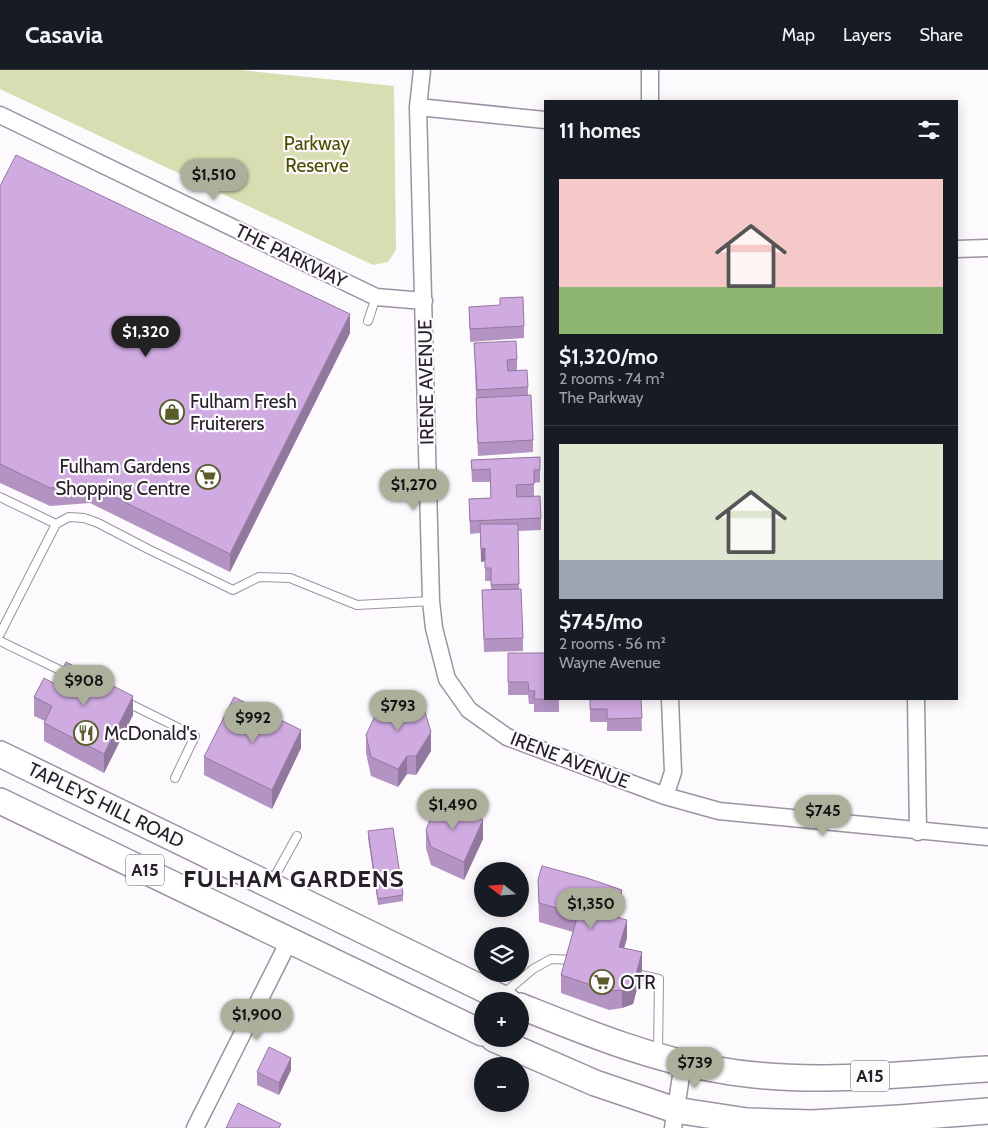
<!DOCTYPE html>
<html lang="en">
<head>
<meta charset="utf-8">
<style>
	:root { --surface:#171b24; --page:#20242c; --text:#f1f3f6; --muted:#9ea1a6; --line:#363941; --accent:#acb09b }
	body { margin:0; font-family:Cabin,sans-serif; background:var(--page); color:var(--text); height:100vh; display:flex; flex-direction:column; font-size:19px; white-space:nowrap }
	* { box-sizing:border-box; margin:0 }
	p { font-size:16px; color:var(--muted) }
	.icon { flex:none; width:28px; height:28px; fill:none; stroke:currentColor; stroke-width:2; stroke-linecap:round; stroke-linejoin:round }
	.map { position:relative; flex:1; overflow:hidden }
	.details { position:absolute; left:544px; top:30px; width:414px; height:600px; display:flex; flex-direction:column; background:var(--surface); border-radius:0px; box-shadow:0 2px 12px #0003 }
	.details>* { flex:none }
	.needle { width:32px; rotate:287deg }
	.buttons { position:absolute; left:474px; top:792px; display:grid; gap:10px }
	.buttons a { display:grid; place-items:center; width:55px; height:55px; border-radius:50%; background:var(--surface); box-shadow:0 2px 12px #0003; font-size:25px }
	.price { position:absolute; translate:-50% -42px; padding:0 11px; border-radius:18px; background:var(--accent); color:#111; font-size:16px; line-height:32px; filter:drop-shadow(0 1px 2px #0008) }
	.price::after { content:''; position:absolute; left:50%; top:30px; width:15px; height:11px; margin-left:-8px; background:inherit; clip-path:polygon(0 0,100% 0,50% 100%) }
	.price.current { background:#222; color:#fff }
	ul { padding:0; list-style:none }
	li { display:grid; align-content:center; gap:10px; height:265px; padding:0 15px }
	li+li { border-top:1px solid var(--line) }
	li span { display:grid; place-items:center; height:155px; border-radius:0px; color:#555 }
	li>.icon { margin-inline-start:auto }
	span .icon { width:90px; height:90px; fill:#fffc; stroke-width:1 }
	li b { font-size:21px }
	h2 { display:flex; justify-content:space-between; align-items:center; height:60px; padding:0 15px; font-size:21px }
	header { display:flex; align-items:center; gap:30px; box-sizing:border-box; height:70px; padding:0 25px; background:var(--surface); border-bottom:1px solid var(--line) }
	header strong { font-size:24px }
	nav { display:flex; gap:28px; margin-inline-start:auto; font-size:18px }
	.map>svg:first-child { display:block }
	.green { fill:#d8deb1 }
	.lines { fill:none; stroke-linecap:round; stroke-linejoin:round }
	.service-casing { stroke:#9c92a1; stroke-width:10 }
	.minor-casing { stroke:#9c92a1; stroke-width:19 }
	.primary-casing { stroke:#9c92a1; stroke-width:28 }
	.service { stroke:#fff; stroke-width:8 }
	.minor { stroke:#fff; stroke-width:16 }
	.primary { stroke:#fff; stroke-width:25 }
	.wall { fill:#b393c2 }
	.shaded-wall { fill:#92789e }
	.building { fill:#d0abe2; stroke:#92789e }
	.labels { text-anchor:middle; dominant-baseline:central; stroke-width:4.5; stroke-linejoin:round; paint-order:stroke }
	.shield { fill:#fcfafd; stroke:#666267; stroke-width:1 }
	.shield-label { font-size:18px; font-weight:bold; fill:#252127 }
	.park-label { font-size:19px; fill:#4b5000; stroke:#fcfafd }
	.street-label { font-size:19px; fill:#252127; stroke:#fcfafd }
	.poi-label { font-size:19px; fill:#252127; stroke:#fcfafd; text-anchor:start }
	.district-label { font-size:24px; font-weight:bold; letter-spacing:1px; fill:#252127; stroke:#fcfafd }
</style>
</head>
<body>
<header>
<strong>Casavia</strong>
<nav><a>Map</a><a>Layers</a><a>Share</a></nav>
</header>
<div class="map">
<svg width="988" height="1058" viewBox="0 0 988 1058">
	<rect width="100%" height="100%" fill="#fcfafd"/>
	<path class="green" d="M0,0H240L394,16L396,180L388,192L373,195L0,19Z"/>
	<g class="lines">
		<defs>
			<path id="service" d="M368,251L376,227
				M0,427L56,454
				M0,564L56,454L69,447L84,448L98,453L148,479L233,520L259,507L290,508L357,535L431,531
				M0,571L70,605
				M126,632L195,666L175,708
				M271,813L297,766
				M632,903L659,909L658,983
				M502,925L533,899L551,889L574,890"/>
			<path id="minor" d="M422,0L418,37L431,531L434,558L447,609L469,640L507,667L665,726L719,741L988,767
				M650,0V31
				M418,37L545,50
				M0,45L376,227L424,231
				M956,179L988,178
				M916,629L918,762
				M665,726L673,702L670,629
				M195,1058L290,869
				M673,1058L683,993"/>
			<path id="primary" d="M0,684L508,931
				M0,731L482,963
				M520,936C585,962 650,989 719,1000C807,1016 899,1004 988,999
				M494,969L595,1013L675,1040L747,1051L812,1053L899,1048L988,1041"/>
		</defs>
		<use href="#service" class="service-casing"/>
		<use href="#minor" class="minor-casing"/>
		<use href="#primary" class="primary-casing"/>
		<use href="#service" class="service"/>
		<use href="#minor" class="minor"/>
		<use href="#primary" class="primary"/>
	</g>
	<path class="wall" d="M0,116L350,263L230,502L90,433L50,436L0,413Z
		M469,237L524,256V268L470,272Z
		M474,273L517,289V300L528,317V325L533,370V382L478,386L476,341V328Z
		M540,387V412L534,413V426L541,448V460L518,461L519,519L523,568V581L484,582L482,520H491V511H485V491L481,492L480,463L470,464L469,429L491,428L490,412H472L471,390Z
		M508,583L559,629V642H534V634H529L528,625H508Z
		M55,614L133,645L104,703L44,671V653L45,651L34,646V627Z
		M590,629H641L642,661H607V652H590Z
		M366,665L431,681L416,705L407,704L398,717L371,706L366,683Z
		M301,678L272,739L204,705V687Z
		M426,760L483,769L464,810L431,795L426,778Z
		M368,761L403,825V831L378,835L368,768Z
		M538,810L622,838L619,847L627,868L624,878L642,900L633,934L622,938L609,940L561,923V905L573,862L539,852Z
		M291,1000L279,1025L257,1015V1002Z"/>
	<path class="shaded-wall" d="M350,244V263L230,502V484Z
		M485,478V491L481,492V479Z
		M133,626V645L104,703V684Z
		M301,660V678L272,739V720Z
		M431,662V681L416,705V686Z
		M407,686V704L398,717V699Z
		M483,750V769L464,810V792Z
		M622,820V838L613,864V846Z
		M627,850V868L619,896V877Z
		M642,882V900L633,934L622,938V920Z
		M291,988V1000L279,1025V1013Z"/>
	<path class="building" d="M16,85L350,244L230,484L90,415L50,418L0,394V116Z
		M523,227L524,256L470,259L469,237L500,235V228Z
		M516,271L517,289L507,290L508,301L527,300L528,317L477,320L474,273Z
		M531,325L533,370L478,373L476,328Z
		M540,387V400H534V414L516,415L517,427L540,426L541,448L470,451L469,429L491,428L490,399L472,400L471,390Z
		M480,454H518L519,514L491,515V498H485V478L481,479Z
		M521,519L523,568L484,569L482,520Z
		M508,583H545V629H559H534L535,621H529L528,612H508Z
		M66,592L133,626L104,684L44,653L52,636L34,627L44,608L55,614Z
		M234,627L301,660L272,720L204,687Z
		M383,629L422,632L431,662L416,686H407L398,699L371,687L366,665Z
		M590,629H641L642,648L607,649V639H590Z
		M438,731L483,750L464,792L431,777L426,760Z
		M393,758L403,825L378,829L368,761Z
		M542,796L587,808L622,820L613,846L627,850L619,877L642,882L633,916L622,920L609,921L561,905L578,844L539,833L538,810Z
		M269,977L291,988L279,1013L257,1002Z
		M238,1033L281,1054L279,1058H226Z"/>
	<defs>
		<symbol id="shop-ring" viewBox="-11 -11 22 22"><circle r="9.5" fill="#fcfafd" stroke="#585d2b" stroke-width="1.5"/><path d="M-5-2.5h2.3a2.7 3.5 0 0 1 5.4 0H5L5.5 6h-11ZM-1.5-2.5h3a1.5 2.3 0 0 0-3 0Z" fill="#585d2b"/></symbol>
		<symbol id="supermarket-ring" viewBox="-11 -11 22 22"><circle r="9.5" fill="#fcfafd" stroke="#585d2b" stroke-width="1.5"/><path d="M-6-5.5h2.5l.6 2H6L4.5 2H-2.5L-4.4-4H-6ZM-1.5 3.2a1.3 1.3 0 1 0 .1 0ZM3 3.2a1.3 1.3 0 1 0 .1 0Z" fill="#585d2b"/></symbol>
		<symbol id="restaurant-ring" viewBox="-11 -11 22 22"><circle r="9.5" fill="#fcfafd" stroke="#585d2b" stroke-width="1.5"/><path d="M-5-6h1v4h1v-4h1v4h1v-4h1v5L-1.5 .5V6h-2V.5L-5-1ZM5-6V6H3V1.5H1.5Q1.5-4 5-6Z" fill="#585d2b"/></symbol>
	</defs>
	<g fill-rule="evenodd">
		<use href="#shop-ring" x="158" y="328" width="28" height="28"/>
		<use href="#supermarket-ring" x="194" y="393" width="28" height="28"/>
		<use href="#restaurant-ring" x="72" y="649" width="28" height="28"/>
		<use href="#supermarket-ring" x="588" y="898" width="28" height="28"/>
	</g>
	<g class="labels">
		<g class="shield">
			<rect x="126" y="784.5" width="38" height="31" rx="4"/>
			<rect x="851" y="990.5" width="38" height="31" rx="4"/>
		</g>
		<g class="shield-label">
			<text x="145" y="800">A15</text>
			<text x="870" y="1006">A15</text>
		</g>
		<g class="park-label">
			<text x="317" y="73">Parkway<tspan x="317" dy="22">Reserve</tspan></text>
		</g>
		<g class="street-label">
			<text transform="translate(291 186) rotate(26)">THE PARKWAY</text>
			<text transform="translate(426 312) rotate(-91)">IRENE AVENUE</text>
			<text transform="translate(570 690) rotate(21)">IRENE AVENUE</text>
			<text transform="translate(106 735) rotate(26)">TAPLEYS HILL ROAD</text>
		</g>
		<g class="poi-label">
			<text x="190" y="331">Fulham Fresh<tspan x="190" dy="22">Fruiterers</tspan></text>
			<text x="190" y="396" text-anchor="end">Fulham Gardens<tspan x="190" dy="22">Shopping Centre</tspan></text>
			<text x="104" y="663">McDonald's</text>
			<text x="620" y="912">OTR</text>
		</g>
		<g class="district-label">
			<text x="294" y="808">FULHAM GARDENS</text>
		</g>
	</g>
</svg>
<div class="buttons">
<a><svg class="needle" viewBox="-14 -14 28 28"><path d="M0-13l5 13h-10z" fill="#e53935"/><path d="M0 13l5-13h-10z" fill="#9ea1a6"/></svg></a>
<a><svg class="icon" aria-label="layers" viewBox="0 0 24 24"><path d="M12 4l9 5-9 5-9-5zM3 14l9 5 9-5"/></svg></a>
<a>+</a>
<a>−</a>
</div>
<b class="price" style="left:214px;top:131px">$1,510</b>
<b class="price current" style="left:146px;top:288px">$1,320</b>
<b class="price" style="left:414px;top:441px">$1,270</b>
<b class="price" style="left:84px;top:637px">$908</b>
<b class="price" style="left:398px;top:662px">$793</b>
<b class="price" style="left:253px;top:674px">$992</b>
<b class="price" style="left:453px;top:761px">$1,490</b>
<b class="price" style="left:823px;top:767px">$745</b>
<b class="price" style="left:591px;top:860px">$1,350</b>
<b class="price" style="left:257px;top:971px">$1,900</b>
<b class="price" style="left:695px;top:1019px">$739</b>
<section class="details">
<h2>11 homes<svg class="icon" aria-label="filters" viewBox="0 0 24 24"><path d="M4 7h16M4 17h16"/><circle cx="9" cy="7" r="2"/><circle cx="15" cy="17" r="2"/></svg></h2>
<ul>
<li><span style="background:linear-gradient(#f6c9c9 70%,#8fb573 0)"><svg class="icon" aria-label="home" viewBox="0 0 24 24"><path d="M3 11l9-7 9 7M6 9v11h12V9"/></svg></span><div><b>$1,320/mo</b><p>2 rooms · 74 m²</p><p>The Parkway</p></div></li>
<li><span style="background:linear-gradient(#dfe7d0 75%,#9aa5b1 0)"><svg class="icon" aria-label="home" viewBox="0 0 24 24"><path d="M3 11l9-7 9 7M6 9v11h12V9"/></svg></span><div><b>$745/mo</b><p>2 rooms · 56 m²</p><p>Wayne Avenue</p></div></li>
</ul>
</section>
</div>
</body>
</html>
